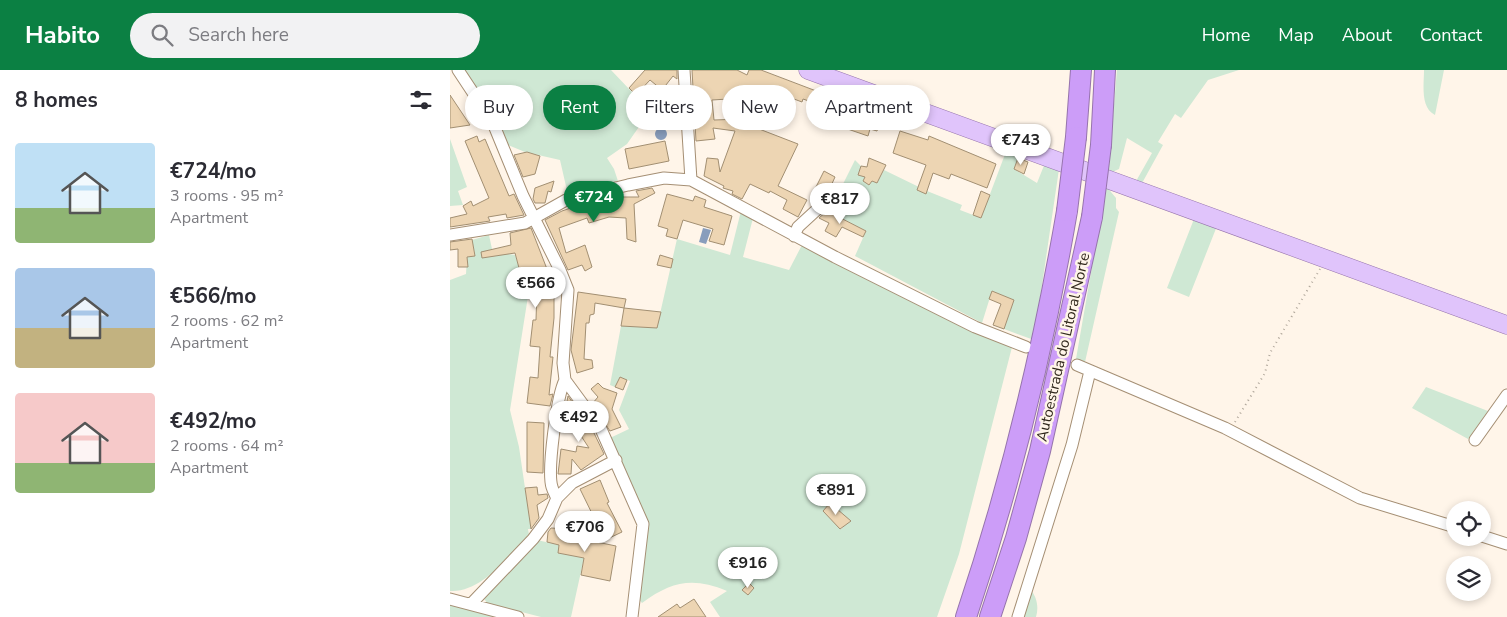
<!DOCTYPE html>
<html lang="en">
<head>
<meta charset="utf-8">
<style>
	:root { --surface:#fff; --page:#f2f2f3; --text:#2b2b33; --muted:#7c7c81; --accent:#0b8043 }
	body { margin:0; font-family:"Nunito Sans",sans-serif; background:var(--page); color:var(--text); height:100vh; display:flex; flex-direction:column; font-size:19px; white-space:nowrap }
	* { box-sizing:border-box; margin:0 }
	p { font-size:16px; color:var(--muted) }
	.icon { flex:none; width:28px; height:28px; fill:none; stroke:currentColor; stroke-width:2; stroke-linecap:round; stroke-linejoin:round }
	.map { position:relative; flex:1; overflow:hidden }
	.details { display:flex; flex-direction:column; background:var(--surface); width:450px }
	.details>* { flex:none }
	.hud { position:absolute; left:15px; top:15px; width:475px; height:45px; display:flex; gap:10px }
	.fabs { position:absolute; left:996px; top:431px; display:grid; gap:10px }
	.fabs a { display:grid; place-items:center; width:45px; height:45px; border-radius:50%; background:var(--surface); box-shadow:0 2px 8px #0003; font-size:25px }
	.price { position:absolute; translate:-50% -42px; padding:0 11px; border-radius:18px; background:#fff; color:#222; font-size:16px; line-height:32px; filter:drop-shadow(0 1px 2px #0008) }
	.price::after { content:''; position:absolute; left:50%; top:30px; width:15px; height:11px; margin-left:-8px; background:inherit; clip-path:polygon(0 0,100% 0,50% 100%) }
	.price.active { background:var(--accent); color:#fff }
	ul { padding:0; list-style:none }
	li { display:flex; align-items:center; gap:15px; height:125px; padding:0 15px }
	li span { display:grid; place-items:center; flex:none; width:140px; height:100px; border-radius:5px; color:#555 }
	li>.icon { margin-inline-start:auto }
	span .icon { width:60px; height:60px; fill:#fffc; stroke-width:1 }
	li b { font-size:21px }
	h2 { display:flex; justify-content:space-between; align-items:center; height:60px; padding:0 15px; font-size:21px }
	.pill { padding:0 18px; border-radius:22px; background:var(--surface); box-shadow:0 2px 8px #0003; font-size:18px; line-height:45px }
	.pill.active { background:var(--accent); color:#fff }
	header { display:flex; align-items:center; gap:30px; box-sizing:border-box; height:70px; padding:0 25px; background:var(--accent); color:#fff }
	header strong { font-size:24px }
	nav { display:flex; gap:28px; margin-inline-start:auto; font-size:18px }
	.search { width:350px; height:45px; background:var(--page); display:flex; align-items:center; gap:12px; box-sizing:border-box; padding:0 18px; border-radius:28px; color:var(--muted); font-size:19px }
	main { display:flex; flex:1; min-height:0 }
	.map>svg:first-child { display:block }
	.green { fill:#cfe8d4; fill-rule:evenodd }
	.water { fill:#889dbc }
	.building { fill:#edd5b3; stroke:#a28f72 }
	.lines { fill:none; stroke-linecap:round; stroke-linejoin:round }
	.minor-casing { stroke:#a58f74; stroke-width:13 }
	.primary-casing { stroke:#9674ac; stroke-width:19 }
	.motorway-casing { stroke:#9674ac; stroke-width:22 }
	.path { stroke:#b0a79b; stroke-width:2; stroke-dasharray:1 4; stroke-linecap:butt }
	.minor { stroke:#fff; stroke-width:11 }
	.primary { stroke:#e0c4fb; stroke-width:18 }
	.motorway { stroke:#cc9df8; stroke-width:20 }
	.motorway-bridge-casing { stroke:#9674ac; stroke-width:22; stroke-linecap:butt }
	.motorway-bridge { stroke:#cc9df8; stroke-width:20 }
	.labels { text-anchor:middle; dominant-baseline:central; stroke-width:5; stroke-linejoin:round; paint-order:stroke }
	.street-label { font-size:15px; fill:#32291e; stroke:#fff5e9 }
</style>
</head>
<body>
<header>
<strong>Habito</strong>
<div class="search"><svg class="icon" aria-label="search" viewBox="0 0 24 24"><circle cx="10" cy="10" r="6"/><path d="M15 15l6 6"/></svg>Search here</div>
<nav><a>Home</a><a>Map</a><a>About</a><a>Contact</a></nav>
</header>
<main>
<section class="details">
<h2>8 homes<svg class="icon" aria-label="filters" viewBox="0 0 24 24"><path d="M4 7h16M4 17h16"/><circle cx="9" cy="7" r="2"/><circle cx="15" cy="17" r="2"/></svg></h2>
<ul>
<li><span style="background:linear-gradient(#bfe0f5 65%,#8fb573 0)"><svg class="icon" aria-label="home" viewBox="0 0 24 24"><path d="M3 11l9-7 9 7M6 9v11h12V9"/></svg></span><div><b>€724/mo</b><p>3 rooms · 95 m²</p><p>Apartment</p></div></li>
<li><span style="background:linear-gradient(#a9c7e8 60%,#c2b280 0)"><svg class="icon" aria-label="home" viewBox="0 0 24 24"><path d="M3 11l9-7 9 7M6 9v11h12V9"/></svg></span><div><b>€566/mo</b><p>2 rooms · 62 m²</p><p>Apartment</p></div></li>
<li><span style="background:linear-gradient(#f6c9c9 70%,#8fb573 0)"><svg class="icon" aria-label="home" viewBox="0 0 24 24"><path d="M3 11l9-7 9 7M6 9v11h12V9"/></svg></span><div><b>€492/mo</b><p>2 rooms · 64 m²</p><p>Apartment</p></div></li>
</ul>
</section>
<div class="map">
<svg width="1057" height="547" viewBox="0 0 1057 547">
	<rect width="100%" height="100%" fill="#fff5e9"/>
	<path class="green" d="M15,0H161L200,41L177,74L157,88L164,99L169,114L118,125L110,90L75,82L58,75L45,46Z
		M667,0H789L758,10L731,48L725,44L708,72L713,75L691,115L685,113L702,83L677,68L669,99L658,104Z
		M974,0H994L985,45C970,38 974,14 974,0Z
		M0,69L17,117L8,121L13,135L0,136Z
		M557,79L570,84L564,99L587,113L595,93L609,99L584,270L554,259L564,230L542,221L532,253L405,186L416,161L379,142L405,90L411,96L408,105L415,107L413,111L419,115L422,111L427,113L434,100L469,117L468,121L476,123L477,121L512,135L510,140L531,148Z
		M656,116L666,128V138L669,142L635,292L626,289Z
		M291,141L303,148L293,187L339,200L353,173L562,277L509,484L487,547H270L260,532L277,521C243,507 222,511 192,533L187,527L196,455L160,368L179,359L169,340L180,311L170,307L165,317L160,315L171,256L207,257L227,169L280,185ZM380,433L400,451L391,459L373,441Z
		M744,149L767,156L739,227L717,218Z
		M39,165L42,179L37,181L65,185L70,198L82,201L60,340L69,377L81,459H78L79,465C58,486 32,523 0,521V210L16,204L17,187L25,185L22,170Z
		M976,317L1038,341L1018,369L962,338Z
		M87,470L109,475L108,483L134,488L121,547H91L37,533L33,527Z
		M580,519C587,527 589,537 586,547H570Z
		M0,535L51,547H0Z"/>
	<path class="water" d="M205 64a6 6 0 1 1 12 0a6 6 0 1 1-12 0Z
		M253,158L261,160L256,174L249,172Z"/>
	<path class="building" d="M195,0H227V9L223,6L212,20L200,10L186,25L179,18Z
		M242,0H287L297,5L299,0H311L432,46L427,61L420,59L418,66L386,55L391,42L353,29L352,32L336,26L335,30L332,29L330,32L323,29L324,24L304,16L294,42L278,29L262,30L264,50L292,49L291,52L348,74L328,116L357,130L348,147L333,139L337,130L320,121L319,123L300,114L292,129L282,124L283,121L273,118L274,116L254,106L257,88L268,89L270,102L285,61L263,58L265,69L246,71Z
		M0,25L20,55L0,58Z
		M450,61L478,70L479,66L546,94L537,118L501,104L499,109L483,103L476,124L467,120L476,95L443,83Z
		M27,66L29,72L35,69L59,126L64,124L74,145L57,148L56,144L38,147L40,151L0,157V148L17,144L13,136L21,131L23,136L39,128L15,71Z
		M215,71L219,91L179,99L175,79Z
		M77,82L90,86L85,104L73,107L64,85Z
		M419,88L436,95L427,113L422,111L419,115L413,111L415,107L408,105L411,96L417,97Z
		M568,88L578,92L574,104L564,99Z
		M374,101L385,107L376,127L364,121Z
		M104,111L101,122L98,121L95,133H85L83,129L85,118Z
		M202,118L205,123L184,134L186,172L177,169L176,148L159,147L139,153L137,148L109,158L116,183L135,175L142,197L135,201L132,195L118,200L95,150L112,141L132,134L161,127H189L186,121Z
		M531,121L540,125L531,148L523,145Z
		M217,124L243,131L245,126L256,130L254,137L282,146L274,175L259,171L263,159L233,150L227,169L216,166L218,159L208,156Z
		M377,141L416,161L413,167L392,157L386,167L375,161L379,153L369,148Z
		M81,158L104,217V248L100,287H103L99,325L103,324L100,336L77,333L80,307L88,308L90,277L80,276L83,250H86L87,219L82,218L85,202L69,198L65,183L32,188L31,182L61,175L60,163Z
		M22,169L25,186L17,187L18,197H8V179L0,180V172Z
		M210,185L223,189L221,198L207,195Z
		M542,221L564,230L554,259L543,255L551,234L539,229Z
		M128,222L176,229L174,238L145,233L144,244L140,245L139,253H136L134,289L142,290L143,298L127,303L121,280Z
		M174,238L211,242L207,258L171,256Z
		M170,307L177,310L173,320L165,317Z
		M148,313L153,318L167,323L162,339L171,357L160,361L142,334L148,327L141,319Z
		M118,326L144,363L154,384L131,400L122,389L121,404H108L111,379L126,382L127,376L139,378L118,346L116,358H112Z
		M77,352L94,353L93,403L77,402Z
		M150,410L159,432L157,433L172,462L155,470L130,419Z
		M87,417L88,425L97,424L98,428L87,435L89,448L81,459L75,418Z
		M380,433L401,451L390,459L373,441Z
		M101,458L118,459L137,470L166,476L160,511L131,505L134,488L108,483L109,475L97,472L98,462Z
		M299,513L304,518L298,525L292,520Z
		M244,529L256,547H208L227,534L230,538Z"/>
	<g class="lines">
		<defs>
			<path id="minor" d="M8,0L43,53L73,126L110,200L118,220L113,293L115,310L151,359L193,454L182,547
				M234,0L241,110
				M0,165L75,153L116,130L178,115L214,108L241,110L385,187L525,257L576,277
				M344,166L348,157L373,134
				M627,295L775,358L910,428L1005,457
				M1025,370L1057,325
				M107,428C105,424 103,421 102,417C97,401 107,325 115,310
				M1032,466L1057,474
				M0,529L68,547
				M21,534L83,469L98,449L107,428L122,413L166,390
				M568,547L622,375L640,301"/>
			<path id="primary" d="M358,0L1057,255"/>
			<path id="motorway" d="M626,67L631,0
				M651,75L655,0
				M516,547C561,413 593,281 617,141
				M540,547L566,468L590,381L642,147"/>
		</defs>
		<use href="#minor" class="minor-casing"/>
		<use href="#primary" class="primary-casing"/>
		<use href="#motorway" class="motorway-casing"/>
		<path class="path" d="M785,352L815,303L820,283L870,199"/>
		<use href="#minor" class="minor"/>
		<use href="#primary" class="primary"/>
		<use href="#motorway" class="motorway"/>
		<defs>
			<path id="motorway-bridge" d="M617,141L626,67
				M642,147L651,75"/>
		</defs>
		<use href="#motorway-bridge" class="motorway-bridge-casing"/>
		<use href="#motorway-bridge" class="motorway-bridge"/>
	</g>
	<g class="labels">
		<g class="street-label">
			<text transform="translate(613 277) rotate(-77)">Autoestrada do Litoral Norte</text>
		</g>
	</g>
</svg>
<div class="fabs">
<a><svg class="icon" aria-label="locate" viewBox="0 0 24 24"><circle cx="12" cy="12" r="6"/><path d="M12 2v4M12 18v4M2 12h4M18 12h4"/></svg></a>
<a><svg class="icon" aria-label="layers" viewBox="0 0 24 24"><path d="M12 4l9 5-9 5-9-5zM3 14l9 5 9-5"/></svg></a>
</div>
<b class="price" style="left:571px;top:96px">€743</b>
<b class="price active" style="left:144px;top:153px">€724</b>
<b class="price" style="left:390px;top:155px">€817</b>
<b class="price" style="left:86px;top:239px">€566</b>
<b class="price" style="left:129px;top:373px">€492</b>
<b class="price" style="left:386px;top:446px">€891</b>
<b class="price" style="left:135px;top:483px">€706</b>
<b class="price" style="left:298px;top:519px">€916</b>
<div class="hud">
<a class="pill">Buy</a>
<a class="pill active">Rent</a>
<a class="pill">Filters</a>
<a class="pill">New</a>
<a class="pill">Apartment</a>
</div>
</div>
</main>
</body>
</html>
